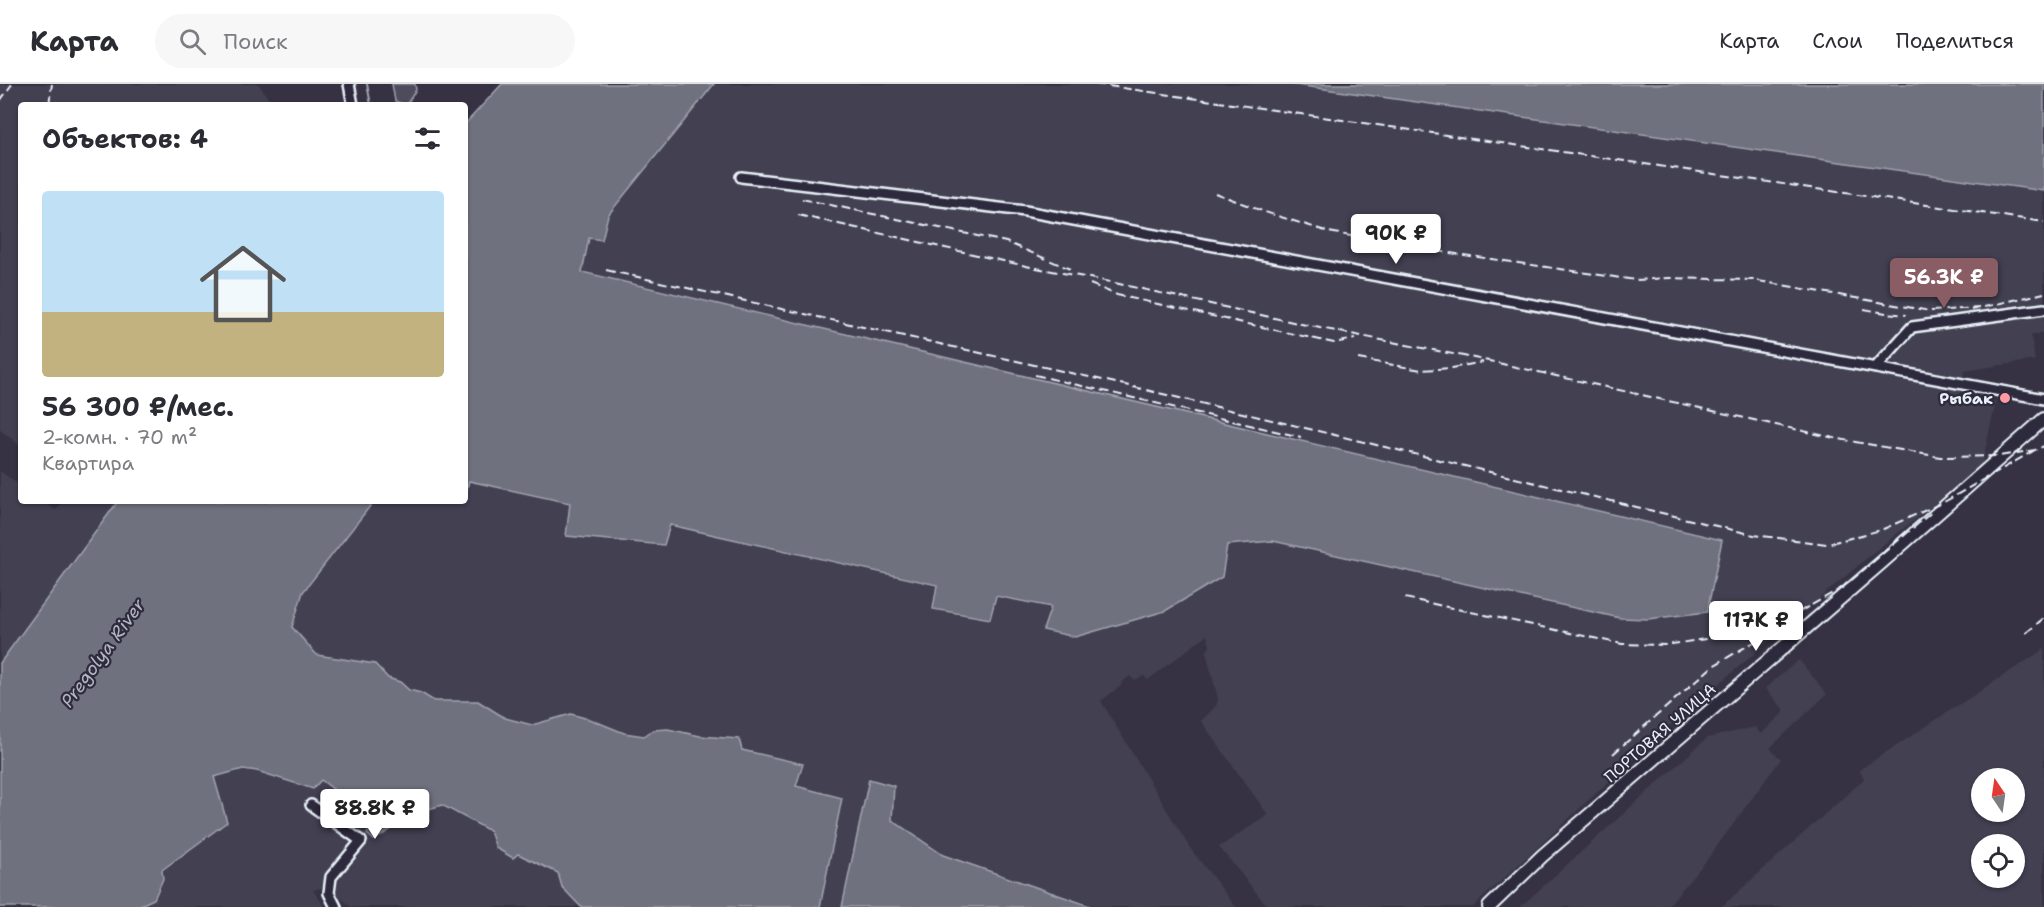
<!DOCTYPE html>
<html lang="ru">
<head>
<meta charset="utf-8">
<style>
	:root { --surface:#fff; --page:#f7f7f7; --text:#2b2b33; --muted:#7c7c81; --line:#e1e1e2; --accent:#8a5d65 }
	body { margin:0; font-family:"Shantell Sans",sans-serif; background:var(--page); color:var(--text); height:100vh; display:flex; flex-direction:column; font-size:22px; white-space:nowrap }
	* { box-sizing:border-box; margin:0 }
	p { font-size:20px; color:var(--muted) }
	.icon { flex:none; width:33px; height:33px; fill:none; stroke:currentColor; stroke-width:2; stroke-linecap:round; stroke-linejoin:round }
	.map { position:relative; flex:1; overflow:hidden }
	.drawer { position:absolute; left:18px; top:18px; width:450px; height:402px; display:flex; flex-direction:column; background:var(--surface); border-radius:6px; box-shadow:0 2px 4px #0004 }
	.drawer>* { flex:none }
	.needle { width:39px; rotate:347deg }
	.controls { position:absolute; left:1971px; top:684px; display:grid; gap:12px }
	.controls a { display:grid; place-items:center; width:54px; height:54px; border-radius:50%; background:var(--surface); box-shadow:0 2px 4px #0004; font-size:30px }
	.price { position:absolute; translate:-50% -51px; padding:0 14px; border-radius:6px; background:#fff; color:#222; font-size:20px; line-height:39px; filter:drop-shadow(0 2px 3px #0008) }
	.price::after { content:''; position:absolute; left:50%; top:36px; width:18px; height:14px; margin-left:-9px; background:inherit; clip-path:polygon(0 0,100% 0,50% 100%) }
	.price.on { background:var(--accent); color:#fff }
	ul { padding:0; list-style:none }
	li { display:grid; align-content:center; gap:12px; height:318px; padding:0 24px }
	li+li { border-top:2px solid var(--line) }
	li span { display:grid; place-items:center; height:186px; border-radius:6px; color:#555 }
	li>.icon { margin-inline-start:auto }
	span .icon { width:108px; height:108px; fill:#fffc; stroke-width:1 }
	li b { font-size:26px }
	h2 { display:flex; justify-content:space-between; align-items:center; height:72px; padding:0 24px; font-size:26px }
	header { display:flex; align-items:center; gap:36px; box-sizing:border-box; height:84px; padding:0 30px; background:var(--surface); border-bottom:2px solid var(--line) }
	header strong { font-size:28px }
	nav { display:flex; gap:33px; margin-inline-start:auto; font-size:21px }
	.search { width:420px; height:54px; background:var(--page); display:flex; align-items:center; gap:15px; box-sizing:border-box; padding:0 21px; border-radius:33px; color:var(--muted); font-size:22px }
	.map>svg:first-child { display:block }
	.built { fill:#433f51; fill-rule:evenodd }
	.green { fill:#4d4b5c; stroke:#9a9eaa; stroke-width:1.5 }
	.water { fill:#70717f; stroke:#a0a4af; stroke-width:1.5 }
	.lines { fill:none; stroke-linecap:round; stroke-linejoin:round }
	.stream { stroke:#a0a4af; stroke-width:2 }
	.minor-casing { stroke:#e8f1f8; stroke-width:14 }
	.major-casing { stroke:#e8f1f8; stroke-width:16 }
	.minor { stroke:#2f2a3d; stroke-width:9 }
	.major { stroke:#2f2a3d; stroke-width:12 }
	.rail { stroke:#e8f1f8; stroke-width:2; stroke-dasharray:9 4.5; stroke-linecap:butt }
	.poi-dot { fill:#ff9aa2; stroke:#2f2a3d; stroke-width:2 }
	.labels { text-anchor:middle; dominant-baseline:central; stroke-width:4.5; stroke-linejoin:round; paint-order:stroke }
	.poi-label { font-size:16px; font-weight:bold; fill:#e8f1f8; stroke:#2f2a3d; text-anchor:end }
	.street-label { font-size:16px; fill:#e8f1f8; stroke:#2f2a3d }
	.water-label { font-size:18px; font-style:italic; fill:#b2b7c2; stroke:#2f2a3d }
</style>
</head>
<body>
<header>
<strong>Карта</strong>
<div class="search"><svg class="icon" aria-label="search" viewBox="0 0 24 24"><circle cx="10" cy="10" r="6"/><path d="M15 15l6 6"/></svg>Поиск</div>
<nav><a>Карта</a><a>Слои</a><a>Поделиться</a></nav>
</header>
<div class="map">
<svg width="2044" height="823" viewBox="0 0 2044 823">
	<rect width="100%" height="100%" fill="#363244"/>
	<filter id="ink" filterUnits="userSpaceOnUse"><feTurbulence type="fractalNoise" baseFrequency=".0167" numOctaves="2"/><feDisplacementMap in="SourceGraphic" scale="12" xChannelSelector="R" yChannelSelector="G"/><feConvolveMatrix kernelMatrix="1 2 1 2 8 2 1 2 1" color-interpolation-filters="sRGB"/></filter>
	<g filter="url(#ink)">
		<path class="built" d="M0,0H259L272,21H21V362L0,346Z
			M714,0H1289L2044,107V248L2031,252L2035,276L1964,287L1959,313L1996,318L1981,384L1879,464L1668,643L1473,823H1268L1219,763L1268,731L1201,637L1216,622L1218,615L1206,568L1210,562L1207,551L1148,596L1144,592L1134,596L1130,592L1121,599L1122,601L1101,617L1190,764L1236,823H1100L1035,803L943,771L892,736L869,695L842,823H820L842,714L796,702L802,680L742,666L700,652L668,645L653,646L644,652L624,649L592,636L556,634L532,641L505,634L478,617H434L421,609L409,606L400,598L388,594L375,580L317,571L292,543L303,508L374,417H465L469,397L571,419L566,452L664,461L670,441L938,502L933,525L989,535L995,512L1052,523L1227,461L1273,457L1497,507L1707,528L1721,457L582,188L589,154L602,156L608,131Z
			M0,387L21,402V417H41L56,426L63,417H118L0,585Z
			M2044,565V823H1721L1864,695L1859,686ZM1982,694H2014V728H1982ZM1982,760H2014V794H1982Z
			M1799,576L1827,610L1770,664L1781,675L1706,777L1667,823H1520L1707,654L1755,643L1761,650L1785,627L1765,604Z
			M243,685L257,687L266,691L321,696L334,705L327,714L347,728L355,716L395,743L405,732L442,721L490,747L518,770L558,789L562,803L578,819L576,823H351L338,811L336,800L313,806L325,823H136L154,814L163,795L162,786L226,738L214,693Z"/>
		<path class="green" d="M392,0H415L416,6L406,21L395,17Z"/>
		<path class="water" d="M502,0H714L608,131L602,156L589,154L582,188L1722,456L1707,528L1648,535L1620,534L1273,457L1227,461L1222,493L1165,527L1075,553L1043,546L1051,523L996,512L990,535L933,525L937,501L670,441L664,461L566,452L570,419L469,397L465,413V40Z
			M1289,0H2044V107Z
			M118,417H374L303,508L292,543L317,571L375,580L388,594L400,598L409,606L421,609L434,617H478L505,634L532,641L571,630L592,636L624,649L644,652L653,646L668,645L700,652L739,655L742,666L803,680L796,702L842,714L820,823H581L562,803L558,789L518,770L513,774L496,764L490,747L442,721L405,732L395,743L374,756L367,750L372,740L358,729L363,722L355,716L347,728L327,713L333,705L321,696L313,705L257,687L243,685L214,693L227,738L162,786L163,795L154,815L136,823H0V579Z
			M869,695L894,702L892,736L943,771L1093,823H842Z"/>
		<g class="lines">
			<path class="stream" d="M367,0L371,21"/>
			<defs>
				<path id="minor" d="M349,0L353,21
					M741,93L1025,127L2044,315
					M1875,284L1912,243L2044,225
					M311,721L361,757L331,793L329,809L336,823"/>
				<path id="major" d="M1489,823L1542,772L1881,479L2044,335"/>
			</defs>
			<use href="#minor" class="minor-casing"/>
			<use href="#major" class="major-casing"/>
			<use href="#minor" class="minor"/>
			<use href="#major" class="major"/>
			<path class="rail" d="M1095,0L2044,138
				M0,17L12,0
				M49,20L52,0
				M1215,109L1265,128L1329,148L1416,164L1635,196L1670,194L1753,196L1930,227L1980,224
				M802,115L1006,158L1070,185
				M798,131L1026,182L1110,198L1320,244L1489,277L1839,355L1940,373L2000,372L2035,366L2044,362
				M606,186L1125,301L1754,451L1827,460L1881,446L1944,418L2035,366
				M1090,200L1117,211L1334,259L1355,255
				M1864,225L1886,229L1906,231
				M1971,226L2044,209
				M1358,275L1422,286L1452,284L1483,278
				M1035,291L1301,353
				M1841,505L1933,427
				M1405,514L1622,560L1666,561L1739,550L1792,532L1847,501
				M2026,549L2044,534
				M1613,670L1713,582L1754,558L1801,536"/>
		</g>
	</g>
	<circle class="poi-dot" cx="2005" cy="314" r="6"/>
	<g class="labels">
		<g class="poi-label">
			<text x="1993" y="314">Рыбак</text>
		</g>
		<g class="street-label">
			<text transform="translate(1660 649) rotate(-41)">ПОРТОВАЯ УЛИЦА</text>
		</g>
		<g class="water-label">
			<text transform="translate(103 569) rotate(-54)">Pregolya River</text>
		</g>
	</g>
</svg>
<div class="controls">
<a><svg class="needle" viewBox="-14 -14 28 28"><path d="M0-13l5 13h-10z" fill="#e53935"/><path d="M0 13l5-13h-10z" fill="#7c7c81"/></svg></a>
<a><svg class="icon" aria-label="locate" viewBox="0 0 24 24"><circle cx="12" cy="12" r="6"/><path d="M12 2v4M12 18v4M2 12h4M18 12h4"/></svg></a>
</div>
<b class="price" style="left:1396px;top:181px">90K ₽</b>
<b class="price on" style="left:1944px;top:225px">56.3K ₽</b>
<b class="price" style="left:1756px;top:568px">117K ₽</b>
<b class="price" style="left:375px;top:756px">88.8K ₽</b>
<section class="drawer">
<h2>Объектов: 4<svg class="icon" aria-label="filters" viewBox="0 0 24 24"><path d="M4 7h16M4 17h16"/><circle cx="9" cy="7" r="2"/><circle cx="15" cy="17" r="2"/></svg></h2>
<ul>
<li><span style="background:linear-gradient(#bfe0f5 65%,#c2b280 0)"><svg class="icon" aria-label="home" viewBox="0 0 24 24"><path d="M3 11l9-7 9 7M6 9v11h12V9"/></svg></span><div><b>56 300 ₽/мес.</b><p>2-комн. · 70 m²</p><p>Квартира</p></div></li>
</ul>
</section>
</div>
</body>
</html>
